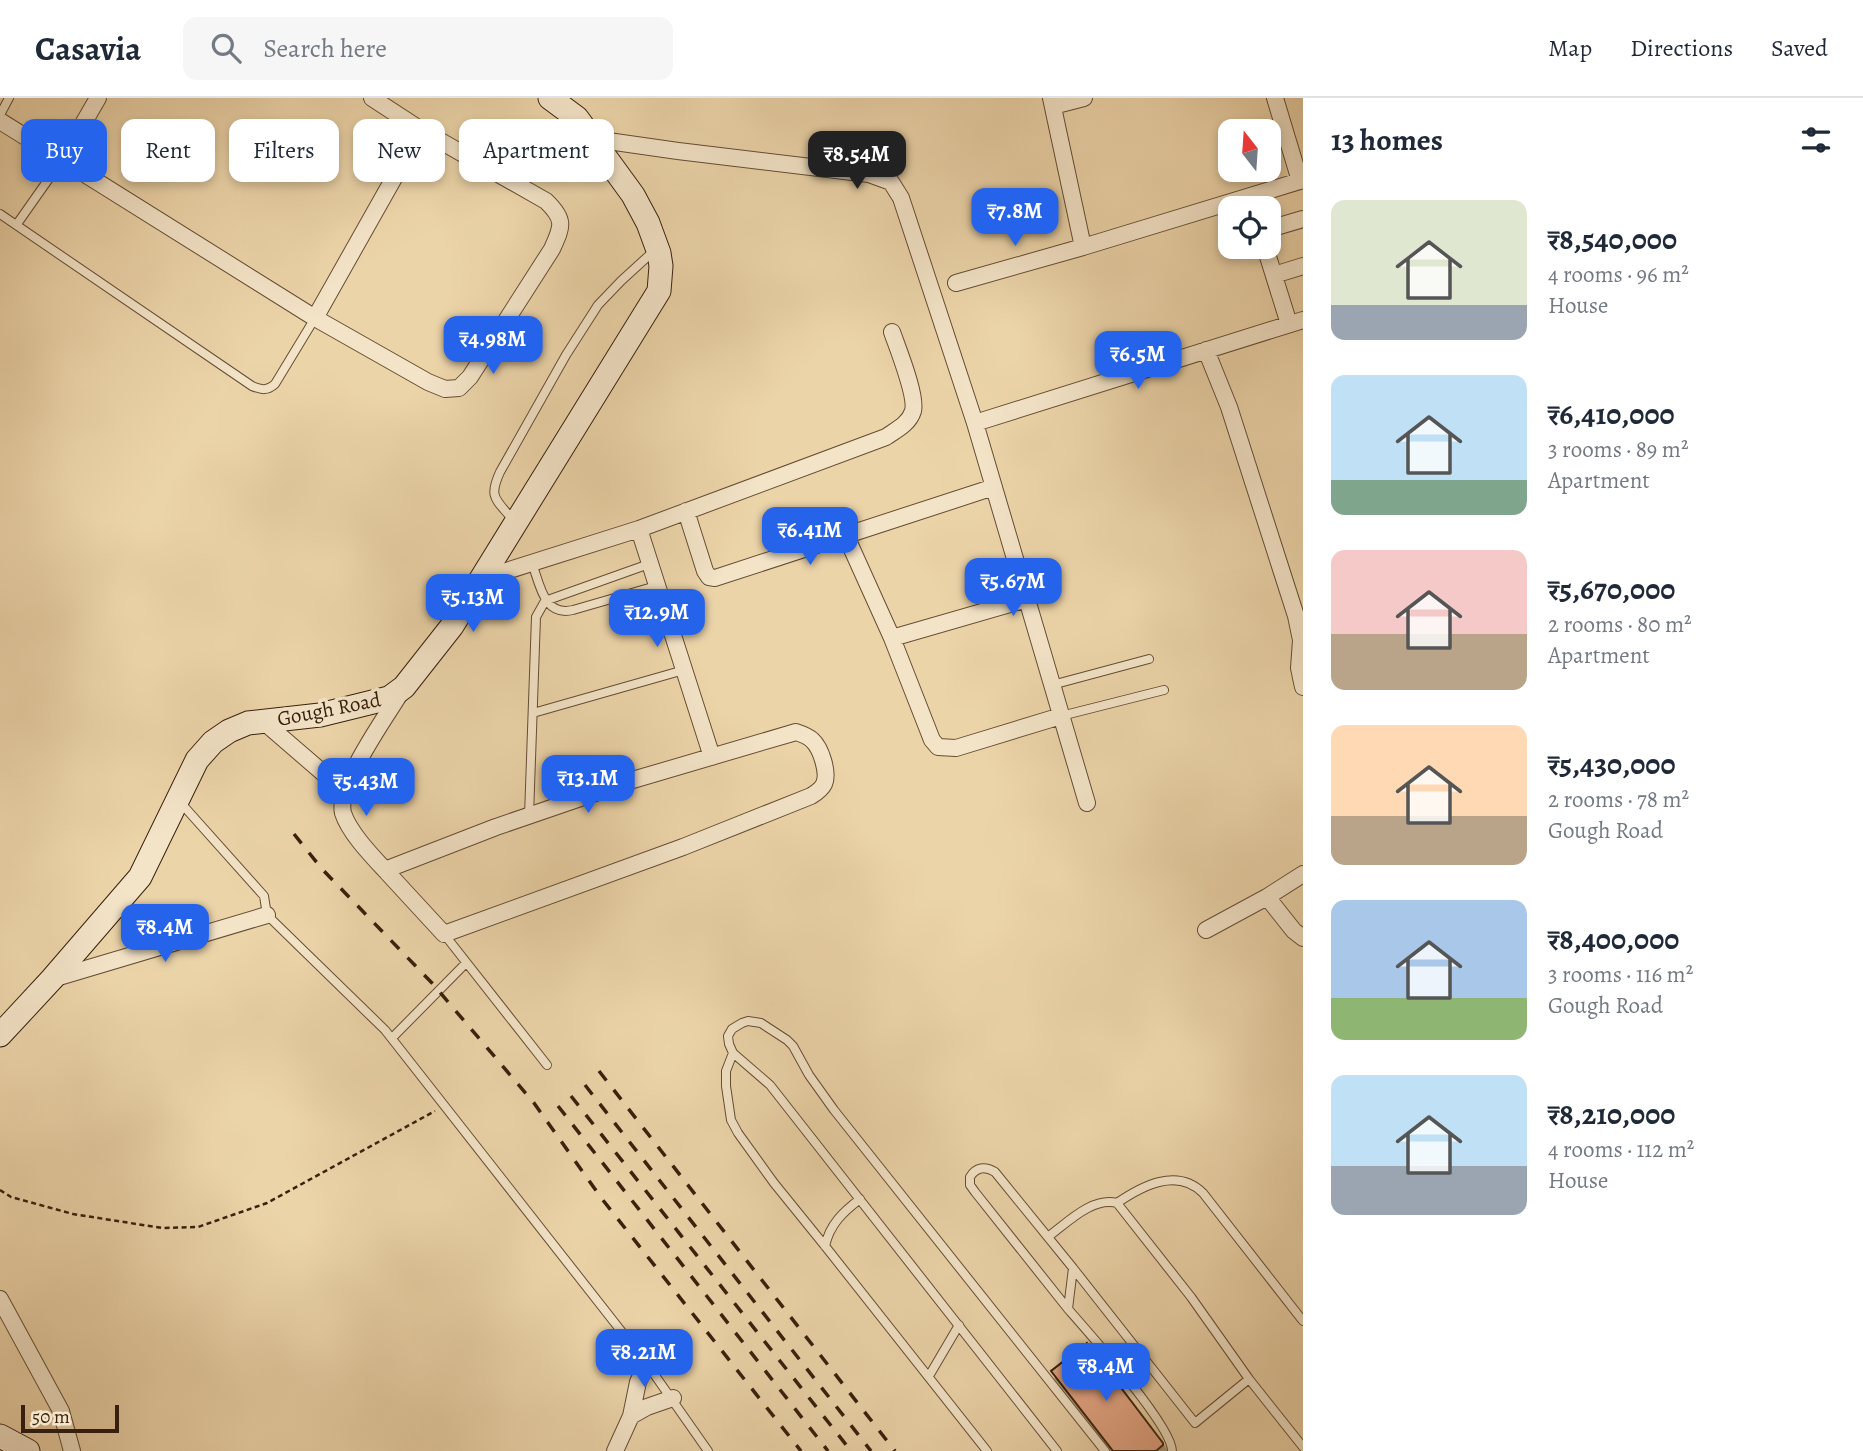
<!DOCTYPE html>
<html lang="en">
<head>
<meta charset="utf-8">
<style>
	:root { --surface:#fff; --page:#f6f6f7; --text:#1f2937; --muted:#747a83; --line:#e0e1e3; --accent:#2563eb }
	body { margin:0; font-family:Alegreya,serif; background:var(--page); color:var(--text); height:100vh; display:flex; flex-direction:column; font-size:26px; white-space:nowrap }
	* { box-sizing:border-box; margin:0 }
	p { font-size:23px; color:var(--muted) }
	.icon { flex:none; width:38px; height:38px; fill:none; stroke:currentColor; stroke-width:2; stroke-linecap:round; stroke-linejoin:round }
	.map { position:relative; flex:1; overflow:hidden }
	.drawer { display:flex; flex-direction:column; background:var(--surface); width:560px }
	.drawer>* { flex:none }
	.hud { position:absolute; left:21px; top:21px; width:665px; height:63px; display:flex; gap:14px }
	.needle { width:46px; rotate:343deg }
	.controls { position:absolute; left:1218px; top:21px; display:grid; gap:14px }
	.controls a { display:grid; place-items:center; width:63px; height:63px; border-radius:14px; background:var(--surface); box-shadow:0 4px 10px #0003; font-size:35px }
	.scale { position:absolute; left:21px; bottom:18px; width:98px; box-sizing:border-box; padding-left:7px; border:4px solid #37200d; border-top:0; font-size:19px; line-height:24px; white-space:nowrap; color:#37200d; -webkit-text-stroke:5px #f3e3c7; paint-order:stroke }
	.price { position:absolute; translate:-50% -60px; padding:0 16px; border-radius:14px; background:var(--accent); color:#fff; font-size:23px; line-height:46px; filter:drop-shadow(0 2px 4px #0008) }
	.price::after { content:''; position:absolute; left:50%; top:42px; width:21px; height:16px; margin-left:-10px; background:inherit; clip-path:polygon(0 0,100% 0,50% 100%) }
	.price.selected { background:#222; color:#fff }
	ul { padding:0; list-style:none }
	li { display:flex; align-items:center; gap:21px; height:175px; padding:0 28px }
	li span { display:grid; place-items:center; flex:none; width:196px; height:140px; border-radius:14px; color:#555 }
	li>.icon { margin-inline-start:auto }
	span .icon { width:84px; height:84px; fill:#fffc; stroke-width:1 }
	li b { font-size:30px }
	h2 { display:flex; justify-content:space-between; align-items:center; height:84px; padding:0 28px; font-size:30px }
	.tag { padding:0 24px; border-radius:14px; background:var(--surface); box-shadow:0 4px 10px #0003; font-size:24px; line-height:63px }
	.tag.selected { background:var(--accent); color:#fff }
	header { display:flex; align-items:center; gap:42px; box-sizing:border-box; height:98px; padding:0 35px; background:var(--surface); border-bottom:2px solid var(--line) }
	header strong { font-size:33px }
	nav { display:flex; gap:38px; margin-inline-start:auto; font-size:24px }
	.search { width:490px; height:63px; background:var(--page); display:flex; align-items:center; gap:18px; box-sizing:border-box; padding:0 24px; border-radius:14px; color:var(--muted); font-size:26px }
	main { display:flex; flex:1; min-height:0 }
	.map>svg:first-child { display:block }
	.building { fill:#e6a787; stroke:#37200d; stroke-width:2; filter:url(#shadow) }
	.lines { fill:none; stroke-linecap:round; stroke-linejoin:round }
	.lane-casing { stroke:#644d34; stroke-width:10 }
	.street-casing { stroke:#644d34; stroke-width:18 }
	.secondary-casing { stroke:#37200d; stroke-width:25 }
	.path { stroke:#37200d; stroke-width:2.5; stroke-dasharray:5 3.5; stroke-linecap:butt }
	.lane { stroke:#f3e3c7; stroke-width:8 }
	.street { stroke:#f3e3c7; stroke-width:16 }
	.secondary { stroke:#f3e3c7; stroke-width:23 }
	.rail { stroke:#37200d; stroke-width:3.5; stroke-dasharray:12 12; stroke-linecap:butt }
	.labels { text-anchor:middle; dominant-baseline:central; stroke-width:7; stroke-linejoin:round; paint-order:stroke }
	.street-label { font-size:21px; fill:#37200d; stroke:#f3e3c7 }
</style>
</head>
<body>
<header>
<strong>Casavia</strong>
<div class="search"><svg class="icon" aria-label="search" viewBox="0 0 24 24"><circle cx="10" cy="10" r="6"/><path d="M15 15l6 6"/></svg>Search here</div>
<nav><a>Map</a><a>Directions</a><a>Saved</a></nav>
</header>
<main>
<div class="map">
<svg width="1303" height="1353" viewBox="0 0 1303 1353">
	<defs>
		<filter id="shadow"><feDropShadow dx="4.5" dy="8" stdDeviation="0" flood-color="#0004"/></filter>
	</defs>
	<rect width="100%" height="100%" fill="#ecd4a9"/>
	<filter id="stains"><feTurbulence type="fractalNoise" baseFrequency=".00286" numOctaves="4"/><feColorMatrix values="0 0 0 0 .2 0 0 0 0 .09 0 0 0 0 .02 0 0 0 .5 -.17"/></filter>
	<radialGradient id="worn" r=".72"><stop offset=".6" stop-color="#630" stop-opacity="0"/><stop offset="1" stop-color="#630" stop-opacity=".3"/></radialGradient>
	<path class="building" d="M1087,1245L1163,1345V1347L1156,1353H1113L1051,1273Z"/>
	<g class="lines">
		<defs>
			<path id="lane" d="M0,17L9,0
				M0,116L252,288C262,292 267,293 275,286L315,220
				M17,126L62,62
				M513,422C496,401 488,400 500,374L566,257L598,207L621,183L656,151
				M532,465C540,487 544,519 573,512L656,488
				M1052,587L1149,561
				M533,615L684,572
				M1061,618L1164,592
				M180,704L264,798L267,817L385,932L647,1266L708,1353
				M529,718L536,519L545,503L649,466
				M444,836L547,967
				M392,940L466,865
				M733,955L726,973V988L731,1022L738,1035L774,1085L825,1148L987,1353
				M1117,1105C1142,1088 1177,1069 1203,1095L1303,1223
				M1049,1138C1068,1124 1092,1099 1117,1105L1191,1199L1249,1281L1195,1325L1073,1170
				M825,1148C830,1126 843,1114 860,1101
				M1068,1211L975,1094L970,1087V1079C976,1069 985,1068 995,1074L1073,1170L1068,1211C1089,1235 1172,1328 1172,1353
				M929,1278L959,1227
				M1249,1281L1303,1349
				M1057,1353L770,987L733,955L729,946L728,938L732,931L742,925L748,923L761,925L787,942L793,948L809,977L834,1012L1105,1353"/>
			<path id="street" d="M1051,0L1083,149L1303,82
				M1275,0L1300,83
				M1053,8L1084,0
				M0,23L315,220L428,284L445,291L459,290L470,279L552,151C562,129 566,122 546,103L421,32L372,0
				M594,41L678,53L869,76L891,84L901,100L975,325L1087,705
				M62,62L98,0
				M1269,131L1303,121
				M1265,149L1289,226
				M1274,177L1303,168
				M956,185L1083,149
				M315,220L421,32
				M1206,252L1229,309L1296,518L1301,542L1299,570L1303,589
				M975,325L1303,222
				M686,413L705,473L709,479L715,480L994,389
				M639,431L712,659
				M846,438L892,540L932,642L938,649L956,650L1061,618
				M481,481L639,431L886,339C896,332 909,326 913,313C917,298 898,251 892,234
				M892,540L1027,501
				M264,624L344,693
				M385,772L496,729L636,681L796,634C802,636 808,638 812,642C821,650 829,675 824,686C821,692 816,695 811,698L683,749L444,836L385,772C371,757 349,734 343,715C336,688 386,619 401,594
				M1267,799L1294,833L1303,840
				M1206,832L1267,799L1303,776
				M52,881L267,817
				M0,1201L61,1313L72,1353
				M631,1318L647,1309L673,1300
				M615,1353L631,1318L638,1284L647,1266"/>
			<path id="secondary" d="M0,937L52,881L140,779L197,662L213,644L229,633L248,625L320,617L389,600L404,589L452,528L659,193L661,168L659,155L648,125L633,97L577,20L550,0
				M0,1338L28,1353"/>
		</defs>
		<use href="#lane" class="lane-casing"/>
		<use href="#street" class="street-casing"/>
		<use href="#secondary" class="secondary-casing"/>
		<path class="path" d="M0,1092L11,1099L73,1116L162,1130L198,1129L267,1105L435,1013"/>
		<use href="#lane" class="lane"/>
		<use href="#street" class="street"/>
		<use href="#secondary" class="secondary"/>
		<path class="rail" d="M294,736L322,771L432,885L534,1005L602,1101L801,1353
			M599,973L895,1353
			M585,987L871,1353
			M571,998L851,1353
			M558,1008L828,1353"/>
	</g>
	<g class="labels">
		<g class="street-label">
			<text transform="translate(329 611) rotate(-11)">Gough Road</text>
		</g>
	</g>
	<rect width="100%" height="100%" filter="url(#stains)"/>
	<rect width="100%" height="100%" fill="url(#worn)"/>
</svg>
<div class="controls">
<a><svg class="needle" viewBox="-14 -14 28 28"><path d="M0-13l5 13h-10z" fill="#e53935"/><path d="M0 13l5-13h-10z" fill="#747a83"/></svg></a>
<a><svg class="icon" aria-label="locate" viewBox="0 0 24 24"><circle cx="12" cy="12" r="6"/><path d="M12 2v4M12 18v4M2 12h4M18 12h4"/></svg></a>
</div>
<div class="scale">50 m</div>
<b class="price selected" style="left:857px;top:93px">₹8.54M</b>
<b class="price" style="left:1015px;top:150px">₹7.8M</b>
<b class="price" style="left:493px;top:278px">₹4.98M</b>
<b class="price" style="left:1138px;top:293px">₹6.5M</b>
<b class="price" style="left:810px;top:469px">₹6.41M</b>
<b class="price" style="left:1013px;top:520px">₹5.67M</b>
<b class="price" style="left:473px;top:536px">₹5.13M</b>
<b class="price" style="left:657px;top:551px">₹12.9M</b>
<b class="price" style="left:588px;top:717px">₹13.1M</b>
<b class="price" style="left:366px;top:720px">₹5.43M</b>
<b class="price" style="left:165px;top:866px">₹8.4M</b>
<b class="price" style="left:644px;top:1291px">₹8.21M</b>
<b class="price" style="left:1106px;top:1305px">₹8.4M</b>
<div class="hud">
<a class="tag selected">Buy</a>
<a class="tag">Rent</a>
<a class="tag">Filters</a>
<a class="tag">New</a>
<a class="tag">Apartment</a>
</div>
</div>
<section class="drawer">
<h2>13 homes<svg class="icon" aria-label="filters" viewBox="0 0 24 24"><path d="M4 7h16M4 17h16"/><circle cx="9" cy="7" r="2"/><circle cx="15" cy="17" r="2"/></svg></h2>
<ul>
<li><span style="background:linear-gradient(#dfe7d0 75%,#9aa5b1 0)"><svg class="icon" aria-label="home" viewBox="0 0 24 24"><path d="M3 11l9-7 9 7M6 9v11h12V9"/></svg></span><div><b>₹8,540,000</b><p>4 rooms · 96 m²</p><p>House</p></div></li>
<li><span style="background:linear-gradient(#bfe0f5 75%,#7fa58c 0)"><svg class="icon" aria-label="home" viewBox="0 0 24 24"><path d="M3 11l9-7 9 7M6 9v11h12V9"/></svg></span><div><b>₹6,410,000</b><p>3 rooms · 89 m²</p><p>Apartment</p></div></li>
<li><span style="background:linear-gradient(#f6c9c9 60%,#b9a48a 0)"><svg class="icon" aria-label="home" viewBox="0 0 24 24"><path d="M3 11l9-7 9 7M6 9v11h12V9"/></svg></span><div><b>₹5,670,000</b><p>2 rooms · 80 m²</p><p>Apartment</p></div></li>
<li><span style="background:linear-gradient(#ffd9b3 65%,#b9a48a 0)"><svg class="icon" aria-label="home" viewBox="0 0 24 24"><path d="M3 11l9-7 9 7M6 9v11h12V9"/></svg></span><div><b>₹5,430,000</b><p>2 rooms · 78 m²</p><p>Gough Road</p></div></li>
<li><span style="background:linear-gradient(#a9c7e8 70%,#8fb573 0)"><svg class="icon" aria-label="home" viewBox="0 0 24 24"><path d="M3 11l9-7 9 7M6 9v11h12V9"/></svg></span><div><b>₹8,400,000</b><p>3 rooms · 116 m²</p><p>Gough Road</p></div></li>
<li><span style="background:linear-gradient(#bfe0f5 65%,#9aa5b1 0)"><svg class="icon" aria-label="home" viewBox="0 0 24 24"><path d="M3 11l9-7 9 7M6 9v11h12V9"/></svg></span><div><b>₹8,210,000</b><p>4 rooms · 112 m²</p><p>House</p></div></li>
</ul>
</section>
</main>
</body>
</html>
